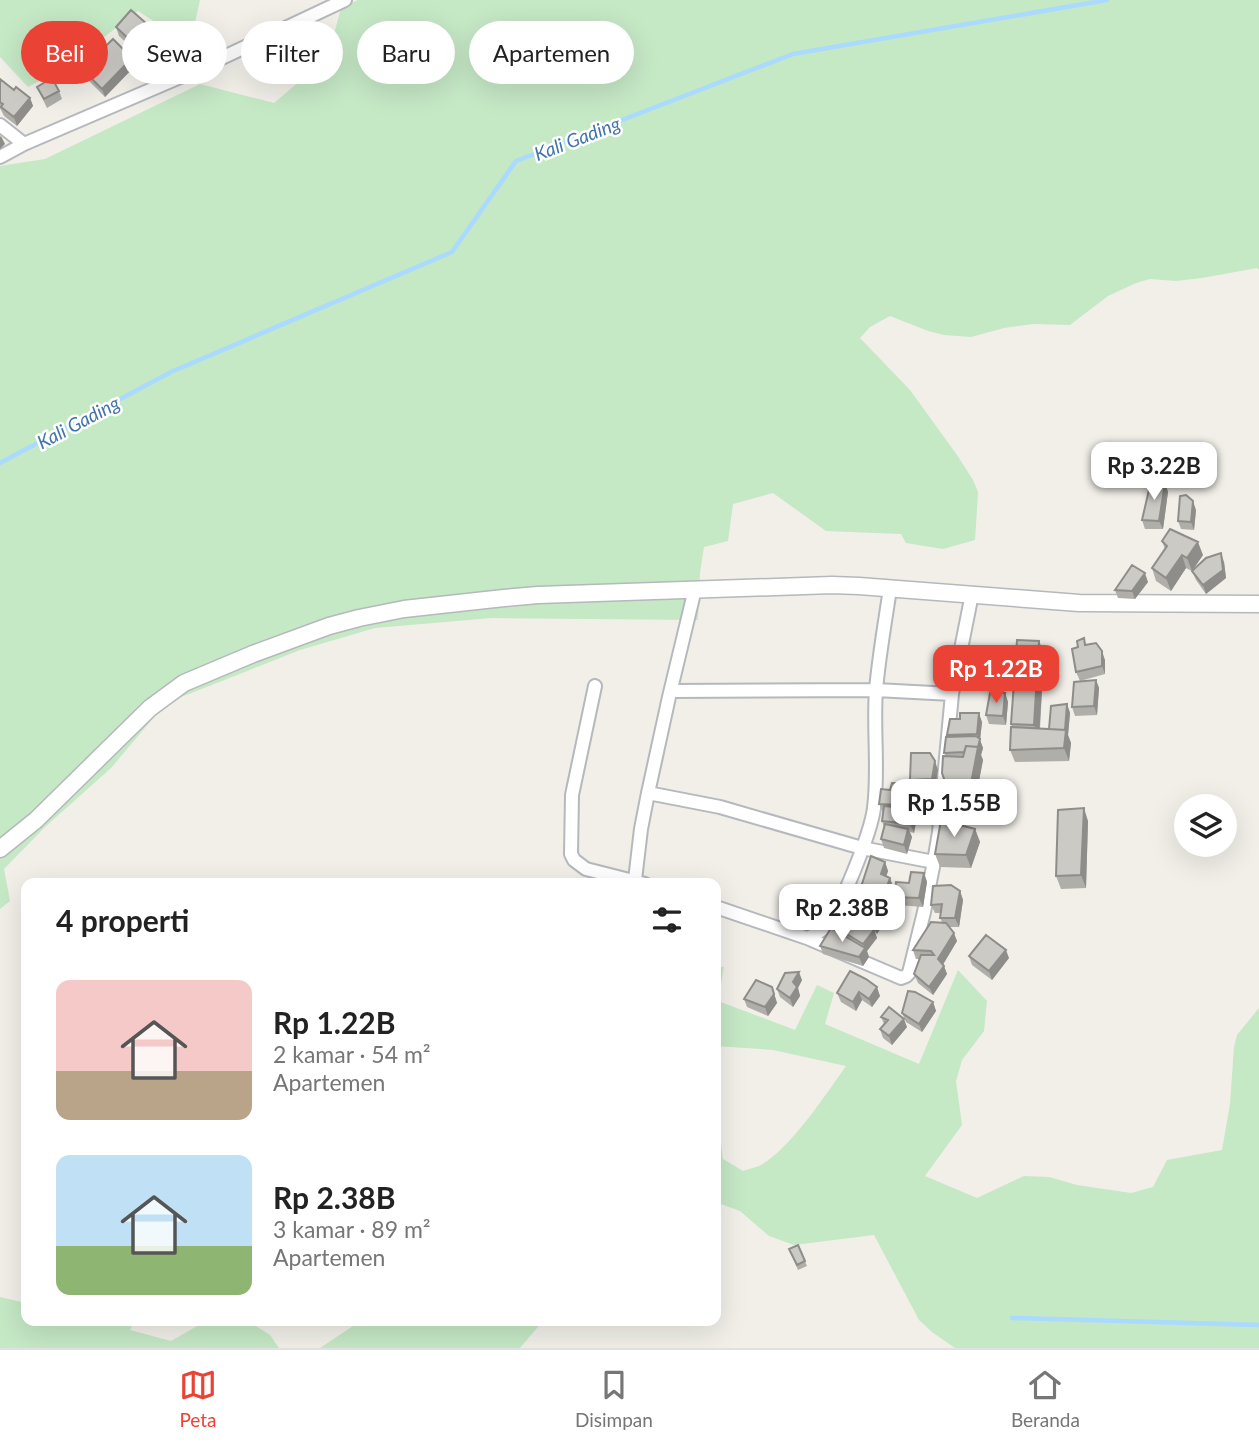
<!DOCTYPE html>
<html lang="id">
<head>
<meta charset="utf-8">
<style>
	:root { --surface:#fff; --page:#f6f6f6; --text:#222; --muted:#767676; --line:#e0e0e0; --accent:#ea4335 }
	body { margin:0; font-family:Lato,sans-serif; background:var(--page); color:var(--text); height:100vh; display:flex; flex-direction:column; font-size:26px; white-space:nowrap }
	* { box-sizing:border-box; margin:0 }
	p { font-size:23px; color:var(--muted) }
	.icon { flex:none; width:38px; height:38px; fill:none; stroke:currentColor; stroke-width:2; stroke-linecap:round; stroke-linejoin:round }
	.map { position:relative; flex:1; overflow:hidden }
	.details { position:absolute; left:21px; top:878px; width:700px; height:448px; display:flex; flex-direction:column; background:var(--surface); border-radius:14px; box-shadow:0 7px 28px #0002 }
	.details>* { flex:none }
	.top-card { position:absolute; left:21px; top:21px; width:700px; height:63px; display:flex; gap:14px }
	.buttons { position:absolute; left:1174px; top:794px; display:grid; gap:14px }
	.buttons a { display:grid; place-items:center; width:63px; height:63px; border-radius:50%; background:var(--surface); box-shadow:0 7px 28px #0002; font-size:35px }
	.price { position:absolute; translate:-50% -60px; padding:0 16px; border-radius:14px; background:#fff; color:#222; font-size:23px; line-height:46px; filter:drop-shadow(0 2px 4px #0008) }
	.price::after { content:''; position:absolute; left:50%; top:42px; width:21px; height:16px; margin-left:-10px; background:inherit; clip-path:polygon(0 0,100% 0,50% 100%) }
	.price.current { background:var(--accent); color:#fff }
	ul { padding:0; list-style:none }
	li { display:flex; align-items:center; gap:21px; height:175px; padding:0 35px }
	li span { display:grid; place-items:center; flex:none; width:196px; height:140px; border-radius:14px; color:#555 }
	li>.icon { margin-inline-start:auto }
	span .icon { width:84px; height:84px; fill:#fffc; stroke-width:1 }
	li b { font-size:30px }
	h2 { display:flex; justify-content:space-between; align-items:center; height:84px; padding:0 35px; font-size:30px }
	.pill { padding:0 24px; border-radius:32px; background:var(--surface); box-shadow:0 7px 28px #0002; font-size:24px; line-height:63px }
	.pill.current { background:var(--accent); color:#fff }
	.menu { display:flex; justify-content:space-around; align-items:center; height:98px; border-top:2px solid var(--line); background:var(--surface); font-size:19px; color:var(--muted) }
	.menu a { display:grid; justify-items:center; gap:4px }
	.menu .current { color:var(--accent) }
	.map>svg:first-child { display:block }
	.green { fill:#c5e8c5 }
	.lines { fill:none; stroke-linecap:round; stroke-linejoin:round }
	.stream { stroke:#aadaff; stroke-width:4.5 }
	.minor-casing { stroke:#b5b8bc; stroke-width:16 }
	.tertiary-casing { stroke:#b5b8bc; stroke-width:19 }
	.minor { stroke:#fff; stroke-width:12 }
	.tertiary { stroke:#fff; stroke-width:16 }
	.wall { fill:#afaea9 }
	.shaded-wall { fill:#8f8d8a }
	.building { fill:#cccac5; stroke:#8f8d8a; stroke-width:2 }
	.labels { text-anchor:middle; dominant-baseline:central; stroke-width:5; stroke-linejoin:round; paint-order:stroke }
	.water-label { font-size:19px; font-style:italic; fill:#4174aa; stroke:#fff }
</style>
</head>
<body>
<div class="map">
<svg width="1259" height="1348" viewBox="0 0 1259 1348">
	<rect width="100%" height="100%" fill="#f1efe8"/>
	<path class="green" d="M0,0H200L190,45L138,11L64,68L28,87L0,57Z
		M358,0H1259V270L1257,268L1202,278L1176,281L1150,279L1136,283L1108,296L1070,325L1033,324L1004,328L971,337L944,335L928,331L890,316L870,327L860,338L910,390L957,455L973,480L978,492L975,540L943,549L906,543L901,534L826,531L773,493L733,504L728,541L704,547L700,573L698,620L492,618L375,628L300,650L166,703L111,768L45,827L4,869L10,901L0,909V166L45,159L200,84L274,103L328,57L341,8Z
		M716,966L724,967L718,1001L795,1030L817,985L834,993L825,1024L919,1064L958,970L987,1001L984,1031L962,1060L956,1081L962,1125L925,1176L977,1198L1024,1176L1049,1177L1077,1185L1131,1193L1153,1187L1167,1160L1222,1150L1230,1104L1234,1047L1237,1035L1259,1008V1348H955L932,1332L919,1320L874,1235L794,1245L769,1236L740,1211L718,1203L716,1208V1132L720,1135L723,1159L743,1171C748,1169 754,1168 759,1166C789,1151 826,1094 846,1066L773,1050L716,1046Z
		M0,1297L26,1303V1321H134L130,1330L171,1341L206,1321H248L270,1335L279,1348H0Z
		M356,1321H543L520,1348H320L353,1326Z"/>
	<g class="lines">
		<path class="stream" d="M0,463L171,372L452,252L516,161L793,54L1107,0
			M1012,1318L1259,1325"/>
		<defs>
			<path id="minor" d="M0,125L24,144
				M0,157L24,144L192,72L345,0
				M695,589L669,697L648,793L720,807L862,848L934,862
				M595,686L572,795L571,854L574,860L586,869L645,884
				M671,691L876,690L952,694
				M635,880L641,829L648,793
				M716,907L807,938C814,935 820,933 825,927C841,909 871,832 874,808C879,769 873,729 876,690C879,656 885,622 890,589
				M807,938L901,978L906,976L909,973L924,912L934,862L939,832L952,694L972,594"/>
			<path id="tertiary" d="M0,849L36,820L150,708L184,683L253,654L329,626L359,618L404,609L504,598L538,595L832,585L859,586L1079,603L1259,604"/>
		</defs>
		<use href="#minor" class="minor-casing"/>
		<use href="#tertiary" class="tertiary-casing"/>
		<use href="#minor" class="minor"/>
		<use href="#tertiary" class="tertiary"/>
	</g>
	<path class="wall" d="M116,27L149,31L185,56L157,83L133,61L130,52L133,49L119,36Z
		M135,66L105,97L85,77L82,69Z
		M0,79L14,90L30,98L33,106L17,126L4,116L0,108Z
		M37,87L59,91L62,99L47,108Z
		M1165,483L1168,492L1163,529H1145L1142,520Z
		M1196,510L1194,530L1181,529L1178,521Z
		M1162,541L1203,555L1192,571L1186,568L1171,591L1156,581L1152,568L1165,549Z
		M1224,562L1226,578L1206,594L1196,580L1192,571Z
		M1148,582L1135,599L1118,598L1115,590Z
		M1039,641L1044,654L1040,729H1049L1067,704L1070,713L1068,735L1071,743L1069,761L1015,762L1010,750L1012,727L1011,724Z
		M1086,645L1105,660V674L1080,681L1076,672Z
		M1096,680L1099,688L1097,715L1075,716L1072,707Z
		M1005,693L1008,702L1006,725L989,724L986,715Z
		M982,722L980,740L983,748L981,755L983,760L974,807L952,803L942,773L946,757L944,753L948,737L947,735Z
		M938,770L935,787L926,788L928,793L925,814H916L917,817L914,833L910,832L912,837L907,854L884,848L881,839L884,827L882,821L883,812L879,804L890,790L911,784L910,780Z
		M1088,821L1086,888L1061,889L1056,876Z
		M975,829L980,842L971,868L940,867L935,854Z
		M885,862L888,871L886,877L890,878L893,887L888,901L865,896L861,887Z
		M924,873L927,882L923,907L897,905L894,897L909,883Z
		M960,891L963,900L959,927H949L957,941L943,964L947,974L933,995L918,983L914,974L919,959H916L913,950L942,922L940,918L941,913H935L931,905Z
		M857,914L889,915L877,934L875,932L877,938L867,951L869,957L863,966L823,954L820,946L846,937L845,933L859,919Z
		M969,956L1009,958L992,980L972,965Z
		M850,971L880,996L872,1007L862,1000L856,1011L841,1002L837,993Z
		M802,980L798,988L800,996L793,1007L780,997L777,989Z
		M772,987L777,1003L768,1016L747,1007L744,999Z
		M933,1002L936,1011L922,1032L906,1022L902,1013Z
		M881,1017L907,1027L892,1045L883,1038L880,1029L884,1024Z
		M798,1245L807,1266L798,1270L789,1249Z"/>
	<path class="shaded-wall" d="M147,24L150,33L134,50L131,41Z
		M182,47L185,56L157,83L154,74Z
		M132,58L135,66L105,97L102,89Z
		M30,98L33,106L17,126L14,117Z
		M1,136L5,144L0,149V137Z
		M1165,483L1168,492L1163,529L1159,521Z
		M1193,501L1196,510L1194,530L1191,522Z
		M1198,542L1203,555L1192,571L1187,558Z
		M1221,553L1224,562L1226,578L1206,594L1203,585Z
		M1182,555L1186,568L1171,591L1166,578Z
		M1145,573L1148,582L1135,599L1132,591Z
		M1039,641L1044,654L1039,738L1034,725Z
		M1102,651L1105,660V674L1102,666Z
		M1096,680L1099,688L1097,715L1094,706Z
		M1005,693L1008,702L1006,725L1003,716Z
		M1067,704L1070,713L1068,735L1071,743L1069,761L1064,748Z
		M979,713L982,722L980,740L983,748L981,755L983,760L974,807L969,794L979,741L977,734Z
		M935,761L938,770L935,787L932,779Z
		M925,784L928,793L925,814L922,806Z
		M1084,808L1088,821L1086,888L1081,875Z
		M914,809L917,817L914,833L910,824Z
		M908,829L912,837L907,854L904,845Z
		M975,829L980,842L971,868L966,855Z
		M885,862L888,871L884,883L881,874Z
		M924,873L927,882L923,907L919,898Z
		M890,878L893,887L888,901L885,892Z
		M960,891L963,900L959,927L955,918Z
		M886,906L889,915L877,934L873,925Z
		M874,930L877,938L867,951L869,957L863,966L859,957L865,949L863,944Z
		M954,933L957,941L941,968L938,959Z
		M1006,950L1009,958L992,980L989,971Z
		M944,966L947,974L933,995L929,987Z
		M799,972L802,980L798,988L800,996L793,1007L790,998L793,982Z
		M772,987L777,1003L768,1016L765,1007Z
		M877,987L880,996L872,1007L869,999Z
		M859,992L862,1000L856,1011L853,1002Z
		M933,1002L936,1011L922,1032L919,1024Z
		M904,1019L907,1027L892,1045L889,1036Z"/>
	<path class="building" d="M131,10L147,24L131,41L116,27Z
		M156,24L182,47L154,74L130,52Z
		M113,39L132,58L102,89L82,69Z
		M52,78L59,91L44,99L37,87Z
		M0,79L14,90L16,87L30,98L14,117L1,107L3,104L0,102Z
		M1151,481L1165,483L1159,521L1142,520Z
		M1186,495L1193,501L1191,522L1178,521L1180,496Z
		M1170,529L1198,542L1187,558L1182,555L1166,578L1152,568L1167,546L1162,541Z
		M1221,553L1223,570L1203,585L1192,571L1206,558Z
		M1132,565L1145,573L1132,591L1115,590Z
		M1084,638L1085,645L1096,643L1102,651V666L1076,672L1072,649L1078,647L1077,641Z
		M1017,640L1039,641L1034,725L1011,724Z
		M1096,680L1094,706L1072,707L1074,682Z
		M990,693H1005L1003,716L986,715Z
		M1067,704L1065,730L1049,729L1051,706Z
		M960,713H979L977,734L947,735L950,719H960Z
		M1011,727L1066,730L1064,748L1010,750Z
		M976,736L980,739L978,747L966,746L964,752L944,753L946,737Z
		M966,746L978,747L969,794L948,790L942,773L943,756L963,757Z
		M911,753H930L935,761L932,779L910,780Z
		M892,783L925,784L922,806L879,804L881,789L890,790Z
		M884,806L914,809L910,824L882,821Z
		M1084,808L1081,875L1056,876L1058,810Z
		M941,820L975,829L966,855L935,854Z
		M885,824L908,829L904,845L881,839Z
		M871,856L885,862L881,874L890,878L885,892L861,887Z
		M911,872L924,873L919,898L894,897L896,882L909,883Z
		M951,885L960,891L955,918H940L942,904L931,905L933,886Z
		M877,899L886,906L873,925L857,914L863,903L871,906Z
		M856,917L874,930L863,944L845,933Z
		M931,922L946,923L954,933L938,959L944,966L929,987L914,974L921,955H934L931,951L913,950Z
		M831,928L865,948L859,957L820,946Z
		M986,935L1006,950L989,971L969,956Z
		M850,971L866,979L877,987L869,999L859,992L853,1002L837,993Z
		M799,972L793,982L797,987L790,998L777,989L785,973Z
		M756,980L772,987L774,994L765,1007L744,999Z
		M908,991L915,992L933,1002L919,1024L902,1013Z
		M889,1007L904,1019L889,1036L880,1029L888,1020L881,1017Z
		M798,1245L805,1261L797,1265L789,1249Z"/>
	<g class="labels">
		<g class="water-label">
			<text transform="translate(577 138) rotate(-21)">Kali Gading</text>
			<text transform="translate(78 422) rotate(-28)">Kali Gading</text>
		</g>
	</g>
</svg>
<div class="buttons">
<a><svg class="icon" aria-label="layers" viewBox="0 0 24 24"><path d="M12 4l9 5-9 5-9-5zM3 14l9 5 9-5"/></svg></a>
</div>
<b class="price" style="left:1154px;top:502px">Rp 3.22B</b>
<b class="price current" style="left:996px;top:705px">Rp 1.22B</b>
<b class="price" style="left:954px;top:839px">Rp 1.55B</b>
<b class="price" style="left:842px;top:944px">Rp 2.38B</b>
<div class="top-card">
<a class="pill current">Beli</a>
<a class="pill">Sewa</a>
<a class="pill">Filter</a>
<a class="pill">Baru</a>
<a class="pill">Apartemen</a>
</div>
<section class="details">
<h2>4 properti<svg class="icon" aria-label="filters" viewBox="0 0 24 24"><path d="M4 7h16M4 17h16"/><circle cx="9" cy="7" r="2"/><circle cx="15" cy="17" r="2"/></svg></h2>
<ul>
<li><span style="background:linear-gradient(#f6c9c9 65%,#b9a48a 0)"><svg class="icon" aria-label="home" viewBox="0 0 24 24"><path d="M3 11l9-7 9 7M6 9v11h12V9"/></svg></span><div><b>Rp 1.22B</b><p>2 kamar · 54 m²</p><p>Apartemen</p></div></li>
<li><span style="background:linear-gradient(#bfe0f5 65%,#8fb573 0)"><svg class="icon" aria-label="home" viewBox="0 0 24 24"><path d="M3 11l9-7 9 7M6 9v11h12V9"/></svg></span><div><b>Rp 2.38B</b><p>3 kamar · 89 m²</p><p>Apartemen</p></div></li>
</ul>
</section>
</div>
<nav class="menu">
<a class="current"><svg class="icon" aria-label="map" viewBox="0 0 24 24"><path d="M3 6l6-2 6 2 6-2v14l-6 2-6-2-6 2zM9 4v14M15 6v14"/></svg>Peta</a>
<a><svg class="icon" aria-label="saved" viewBox="0 0 24 24"><path d="M7 4h10v16l-5-4-5 4z"/></svg>Disimpan</a>
<a><svg class="icon" aria-label="home" viewBox="0 0 24 24"><path d="M3 11l9-7 9 7M6 9v11h12V9"/></svg>Beranda</a>
</nav>
</body>
</html>
